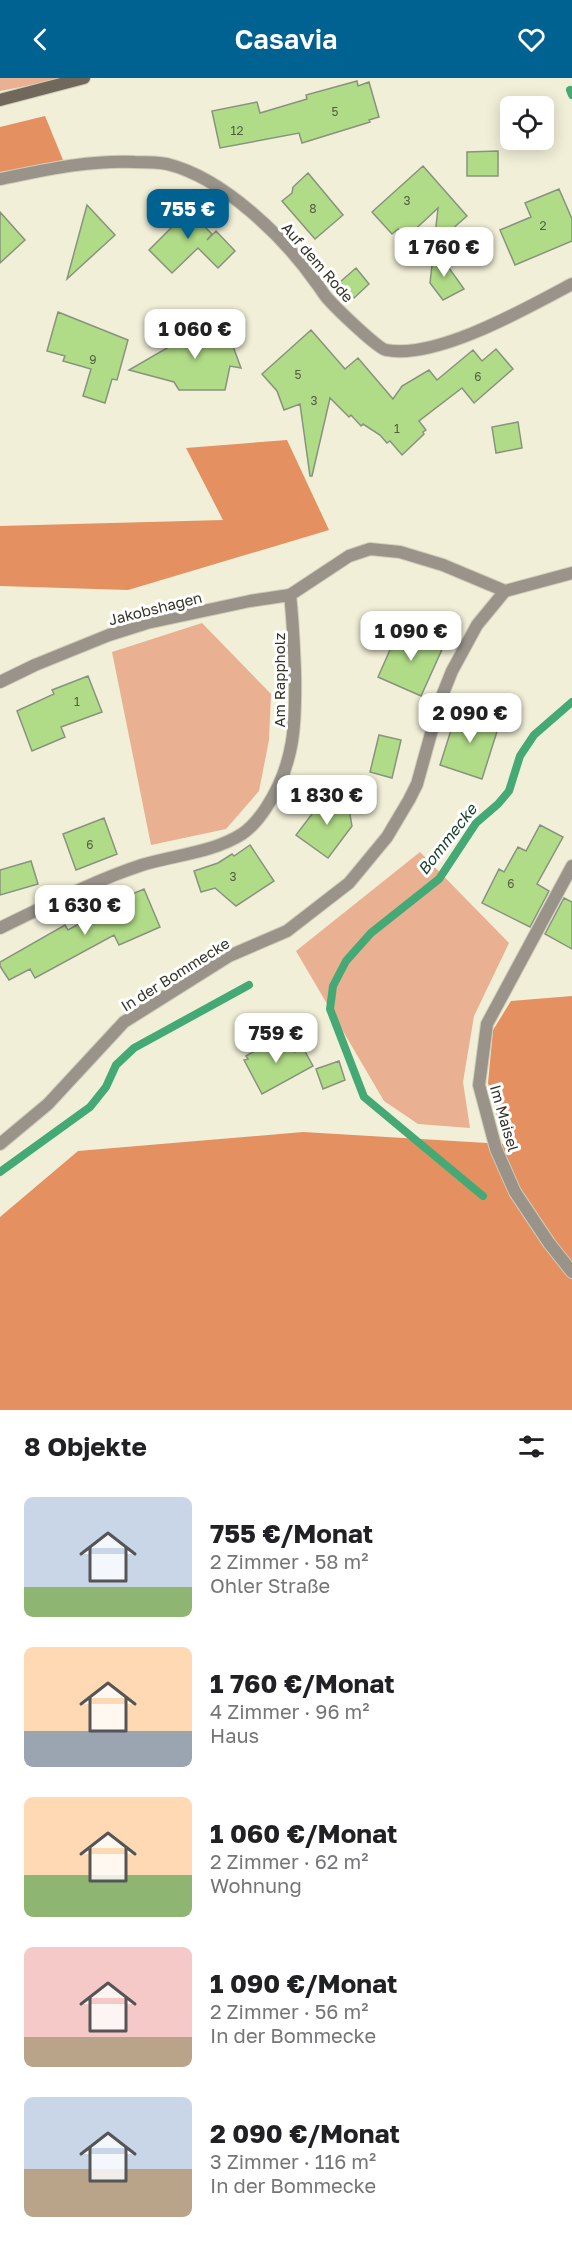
<!DOCTYPE html>
<html lang="de">
<head>
<meta charset="utf-8">
<style>
	:root { --surface:#fff; --page:#f6f6f6; --text:#202124; --muted:#757577; --accent:#006291 }
	body { margin:0; font-family:"Golos Text",sans-serif; background:var(--page); color:var(--text); height:100vh; display:flex; flex-direction:column; font-size:22px; white-space:nowrap }
	* { box-sizing:border-box; margin:0 }
	p { font-size:20px; color:var(--muted) }
	.icon { flex:none; width:33px; height:33px; fill:none; stroke:currentColor; stroke-width:2; stroke-linecap:round; stroke-linejoin:round }
	.map { position:relative; height:1332px; overflow:hidden }
	.details { display:flex; flex-direction:column; background:var(--surface); flex:1 }
	.details>* { flex:none }
	.controls { position:absolute; left:500px; top:18px; display:grid; gap:12px }
	.controls a { display:grid; place-items:center; width:54px; height:54px; border-radius:9px; background:var(--surface); box-shadow:0 3px 15px #0003; font-size:30px }
	.price { position:absolute; translate:-50% -51px; padding:0 14px; border-radius:12px; background:#fff; color:#222; font-size:20px; line-height:39px; filter:drop-shadow(0 2px 3px #0008) }
	.price::after { content:''; position:absolute; left:50%; top:36px; width:18px; height:14px; margin-left:-9px; background:inherit; clip-path:polygon(0 0,100% 0,50% 100%) }
	.price.active { background:var(--accent); color:#fff }
	ul { padding:0; list-style:none }
	li { display:flex; align-items:center; gap:18px; height:150px; padding:0 24px }
	li span { display:grid; place-items:center; flex:none; width:168px; height:120px; border-radius:9px; color:#555 }
	li>.icon { margin-inline-start:auto }
	span .icon { width:72px; height:72px; fill:#fffc; stroke-width:1 }
	li b { font-size:26px }
	h2 { display:flex; justify-content:space-between; align-items:center; height:72px; padding:0 24px; font-size:26px }
	header { display:flex; justify-content:space-between; align-items:center; height:78px; padding:0 24px; background:var(--accent); color:#fff; font-size:27px; font-weight:600 }
	.map>svg:first-child { display:block }
	.green { fill:#e9b092 }
	.forest { fill:#e59061 }
	.lines { fill:none; stroke-linecap:round; stroke-linejoin:round }
	.stream { stroke:#45a976; stroke-width:8 }
	.building { fill:#b1dc87; stroke:#88937f; stroke-width:1.5 }
	.lane-casing { stroke:#cfcdb8; stroke-width:14 }
	.street-casing { stroke:#cfcdb8; stroke-width:14 }
	.secondary-casing { stroke:#cfcdb8; stroke-width:14 }
	.lane { stroke:#99938a; stroke-width:12 }
	.street { stroke:#99938a; stroke-width:12 }
	.secondary { stroke:#70685b; stroke-width:12 }
	.labels { text-anchor:middle; dominant-baseline:central; stroke-width:6; stroke-linejoin:round; paint-order:stroke }
	.number-label { font-size:12px; fill:#535d41 }
	.street-label { font-size:15px; fill:#34332a; stroke:#fff }
	.water-label { font-size:16px; font-style:italic; fill:#153f29; stroke:#fff }
</style>
</head>
<body>
<header><svg class="icon" aria-label="back" viewBox="0 0 24 24"><path d="M15 5l-7 7 7 7"/></svg>Casavia<svg class="icon" aria-label="heart" viewBox="0 0 24 24"><path d="M12 20l-8-8c-3-5 5-10 8-4 3-6 11-1 8 4z"/></svg></header>
<div class="map">
<svg width="572" height="1332" viewBox="0 0 572 1332">
	<rect width="100%" height="100%" fill="#f1efd7"/>
	<path class="green" d="M0,0H68L0,13Z
		M202,545L271,616L269,662L259,713L226,751L151,767L112,574Z
		M420,774L509,865L474,938L463,1004L470,1050L418,1046L384,1023L296,873Z"/>
	<path class="forest" d="M45,38L63,82L0,95V49Z
		M287,362L329,452L128,512L0,508V448L223,442L186,370Z
		M572,918V1332H0V1139L78,1073L303,1054L504,1066L488,1005L493,952L511,923Z"/>
	<g class="lines">
		<path class="stream" d="M570,12L572,17
			M0,1094L90,1029L106,1009L116,987L134,970L249,907
			M483,1118L364,1019L330,931L333,908L346,883L371,855L439,801L476,745L498,726L509,713L520,678L534,657L572,624"/>
	</g>
	<path class="building" d="M357,3L358,8L369,4L379,39L369,42L370,44L302,65L299,55L220,70L212,33L257,24L260,35L307,21L306,17Z
		M498,73V98H467V74Z
		M423,88L467,138L434,167L438,130L406,160L398,151L392,156L372,134Z
		M308,95L343,137L315,161L282,123L292,115L293,109Z
		M559,111L572,141V163L515,187L500,152L531,139L525,125Z
		M177,121L212,156L207,162L216,153L235,173L218,190L198,170L172,195L149,172L172,149L161,138Z
		M87,127L115,157L67,201Z
		M0,134L25,162L0,185Z
		M434,169L464,211L443,222L430,205Z
		M356,190L369,206L354,220L340,204Z
		M58,234L128,262L117,302L112,301L105,325L83,318L91,291L63,283L65,278L47,273Z
		M197,239L211,243L231,263L241,290L230,288L225,312H179L174,304L129,292L193,255Z
		M311,252L345,291L358,280L393,321L402,308L429,292L437,302L473,272L482,283L496,271L513,291L474,325L462,310L419,343L426,352L423,354L424,356L402,377L390,363L387,365L380,357L363,346L361,348L351,337L349,339L330,320L312,398H310L300,326L284,332L277,313L262,296Z
		M518,344L522,370L496,375L492,349Z
		M409,551L444,567L421,618L378,599L397,556L405,559Z
		M88,598L102,634L61,649L65,659L32,673L17,633L54,616L52,612Z
		M458,630L500,644L482,701L440,687Z
		M379,657L401,662L392,700L370,694Z
		M328,715L349,731L352,748L328,780L296,757Z
		M104,740L117,776L76,792L63,756Z
		M540,747L563,759L537,806L549,813L530,849L482,825L499,791L504,794L518,769L526,773Z
		M250,767L274,803L236,828L215,810L201,814L194,793L218,785L232,776L234,778Z
		M31,783L38,806L0,817V792Z
		M144,811L160,849L119,867L114,857L35,900L30,891L9,902L0,888V884L65,847L68,852L104,832L102,829Z
		M564,820L572,824V871L545,856Z
		M287,959L295,974L303,970L313,988L262,1016L244,982L248,981L246,978L270,964L271,967Z
		M339,983L345,1002L323,1011L316,991Z"/>
	<g class="lines">
		<defs>
			<path id="lane" d="M0,101C45,92 88,82 135,84C145,84 157,84 167,86C224,100 285,160 317,206C321,211 324,217 328,221C336,230 377,270 386,272C436,282 527,230 572,206
				M0,604L35,587L109,557L147,545L250,523L290,517"/>
			<path id="street" d="M572,788L487,946L479,1007L496,1071L515,1114L549,1165L572,1194
				M0,850C46,828 93,803 142,787C174,777 212,775 242,756C251,750 260,739 266,730C295,686 296,645 295,594C294,568 293,543 290,517L349,478L370,471L400,474L443,487L505,513
				M0,1066L48,1026L124,944L229,878L287,853L349,805L387,759L409,722L417,706L440,623L452,593L477,547L505,513L572,495"/>
			<path id="secondary" d="M0,22L84,0"/>
		</defs>
		<use href="#lane" class="lane-casing"/>
		<use href="#street" class="street-casing"/>
		<use href="#secondary" class="secondary-casing"/>
		<use href="#lane" class="lane"/>
		<use href="#street" class="street"/>
		<use href="#secondary" class="secondary"/>
	</g>
	<g class="labels">
		<g class="number-label">
			<text x="335" y="33">5</text>
			<text x="237" y="52">12</text>
			<text x="407" y="122">3</text>
			<text x="313" y="130">8</text>
			<text x="543" y="147">2</text>
			<text x="93" y="281">9</text>
			<text x="298" y="296">5</text>
			<text x="478" y="298">6</text>
			<text x="314" y="322">3</text>
			<text x="397" y="350">1</text>
			<text x="77" y="623">1</text>
			<text x="90" y="766">6</text>
			<text x="233" y="798">3</text>
			<text x="511" y="805">6</text>
		</g>
		<g class="street-label">
			<text transform="translate(318 184) rotate(49)">Auf dem Rode</text>
			<text transform="translate(155 530) rotate(-14)">Jakobshagen</text>
			<text transform="translate(279 602) rotate(-90)">Am Rappholz</text>
			<text transform="translate(175 896) rotate(-32)">In der Bommecke</text>
			<text transform="translate(505 1040) rotate(74)">Im Maisel</text>
		</g>
		<g class="water-label">
			<text transform="translate(447 761) rotate(-52)">Bommecke</text>
		</g>
	</g>
</svg>
<div class="controls">
<a><svg class="icon" aria-label="locate" viewBox="0 0 24 24"><circle cx="12" cy="12" r="6"/><path d="M12 2v4M12 18v4M2 12h4M18 12h4"/></svg></a>
</div>
<b class="price active" style="left:188px;top:162px">755 €</b>
<b class="price" style="left:444px;top:200px">1 760 €</b>
<b class="price" style="left:195px;top:282px">1 060 €</b>
<b class="price" style="left:411px;top:584px">1 090 €</b>
<b class="price" style="left:470px;top:666px">2 090 €</b>
<b class="price" style="left:327px;top:748px">1 830 €</b>
<b class="price" style="left:85px;top:858px">1 630 €</b>
<b class="price" style="left:276px;top:986px">759 €</b>
</div>
<section class="details">
<h2>8 Objekte<svg class="icon" aria-label="filters" viewBox="0 0 24 24"><path d="M4 7h16M4 17h16"/><circle cx="9" cy="7" r="2"/><circle cx="15" cy="17" r="2"/></svg></h2>
<ul>
<li><span style="background:linear-gradient(#c9d6e8 75%,#8fb573 0)"><svg class="icon" aria-label="home" viewBox="0 0 24 24"><path d="M3 11l9-7 9 7M6 9v11h12V9"/></svg></span><div><b>755 €/Monat</b><p>2 Zimmer · 58 m²</p><p>Ohler Straße</p></div></li>
<li><span style="background:linear-gradient(#ffd9b3 70%,#9aa5b1 0)"><svg class="icon" aria-label="home" viewBox="0 0 24 24"><path d="M3 11l9-7 9 7M6 9v11h12V9"/></svg></span><div><b>1 760 €/Monat</b><p>4 Zimmer · 96 m²</p><p>Haus</p></div></li>
<li><span style="background:linear-gradient(#ffd9b3 65%,#8fb573 0)"><svg class="icon" aria-label="home" viewBox="0 0 24 24"><path d="M3 11l9-7 9 7M6 9v11h12V9"/></svg></span><div><b>1 060 €/Monat</b><p>2 Zimmer · 62 m²</p><p>Wohnung</p></div></li>
<li><span style="background:linear-gradient(#f6c9c9 75%,#b9a48a 0)"><svg class="icon" aria-label="home" viewBox="0 0 24 24"><path d="M3 11l9-7 9 7M6 9v11h12V9"/></svg></span><div><b>1 090 €/Monat</b><p>2 Zimmer · 56 m²</p><p>In der Bommecke</p></div></li>
<li><span style="background:linear-gradient(#c9d6e8 60%,#b9a48a 0)"><svg class="icon" aria-label="home" viewBox="0 0 24 24"><path d="M3 11l9-7 9 7M6 9v11h12V9"/></svg></span><div><b>2 090 €/Monat</b><p>3 Zimmer · 116 m²</p><p>In der Bommecke</p></div></li>
</ul>
</section>
</body>
</html>
